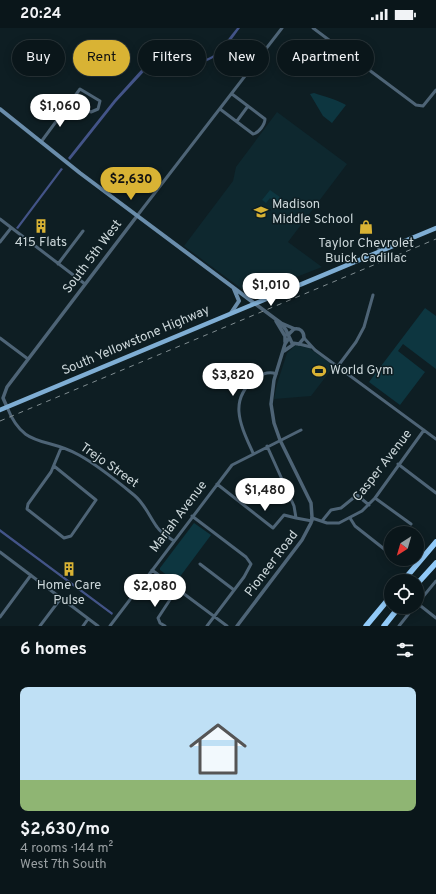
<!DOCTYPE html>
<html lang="en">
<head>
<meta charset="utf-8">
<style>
	:root { --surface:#0a161a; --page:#131f23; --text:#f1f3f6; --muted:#999fa2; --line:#2a3539; --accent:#d9b334 }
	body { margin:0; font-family:Overpass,sans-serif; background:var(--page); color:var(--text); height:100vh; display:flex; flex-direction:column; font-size:15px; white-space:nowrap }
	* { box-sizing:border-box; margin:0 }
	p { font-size:13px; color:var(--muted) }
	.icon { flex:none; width:22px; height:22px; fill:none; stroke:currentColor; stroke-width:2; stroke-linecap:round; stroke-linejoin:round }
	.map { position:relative; height:598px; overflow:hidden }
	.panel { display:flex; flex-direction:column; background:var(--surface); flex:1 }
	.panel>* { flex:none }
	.guide { position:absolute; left:12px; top:12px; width:412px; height:36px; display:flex; gap:8px }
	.needle { width:26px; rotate:217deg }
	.controls { position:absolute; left:384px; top:498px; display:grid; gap:8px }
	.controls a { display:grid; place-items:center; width:40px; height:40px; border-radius:50%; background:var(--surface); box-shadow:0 2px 10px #0003,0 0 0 1px var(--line); font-size:20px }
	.price { position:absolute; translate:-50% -34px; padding:0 9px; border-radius:14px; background:#fff; color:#222; font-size:13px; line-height:26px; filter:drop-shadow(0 1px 2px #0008) }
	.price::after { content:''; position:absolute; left:50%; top:24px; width:12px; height:9px; margin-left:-6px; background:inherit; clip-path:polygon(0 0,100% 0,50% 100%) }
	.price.active { background:var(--accent); color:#111 }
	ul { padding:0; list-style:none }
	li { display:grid; align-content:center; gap:8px; height:212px; padding:0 20px }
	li+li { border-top:1px solid var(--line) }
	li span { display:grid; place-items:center; height:124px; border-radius:8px; color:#555 }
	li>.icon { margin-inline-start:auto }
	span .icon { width:72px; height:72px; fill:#fffc; stroke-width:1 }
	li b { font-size:17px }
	h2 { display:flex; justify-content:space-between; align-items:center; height:48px; padding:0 20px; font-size:17px }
	.chip { padding:0 14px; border-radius:18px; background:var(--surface); box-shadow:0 2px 10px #0003,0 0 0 1px var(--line); font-size:14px; line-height:36px }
	.chip.active { background:var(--accent); color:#111 }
	.status { display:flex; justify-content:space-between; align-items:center; height:28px; padding:0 20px; background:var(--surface); direction:ltr }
	.status svg { height:11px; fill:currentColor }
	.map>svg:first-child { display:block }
	.built { fill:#0e282f }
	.green { fill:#0d3640 }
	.water { fill:#435488 }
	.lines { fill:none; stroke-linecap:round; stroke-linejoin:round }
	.minor { stroke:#4e6476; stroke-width:3 }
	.tertiary { stroke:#4e6476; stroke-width:3.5 }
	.secondary { stroke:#6a8dab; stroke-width:4 }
	.primary { stroke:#7faed4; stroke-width:4.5 }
	.motorway { stroke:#92cbf9; stroke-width:5.5 }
	.rail { stroke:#7f8c90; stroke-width:1; stroke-dasharray:5 5; stroke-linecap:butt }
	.labels { text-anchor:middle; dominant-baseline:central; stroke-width:3; stroke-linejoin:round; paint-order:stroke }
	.poi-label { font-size:13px; fill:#ccd7da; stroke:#0e1e23 }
	.street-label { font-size:13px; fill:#ccd7da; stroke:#0e1e23 }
</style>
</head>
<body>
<div class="status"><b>20:24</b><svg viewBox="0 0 49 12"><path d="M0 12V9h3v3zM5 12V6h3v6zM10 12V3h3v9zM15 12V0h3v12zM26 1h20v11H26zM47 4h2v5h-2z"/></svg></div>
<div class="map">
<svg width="436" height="598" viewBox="0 0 436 598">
	<rect width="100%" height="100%" fill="#0e1e23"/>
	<path class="built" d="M277,84L347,136L288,214L322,239L250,267L184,218L233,153L236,139Z
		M296,317L309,320L334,338L311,368L274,371L277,356L287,325Z"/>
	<path class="green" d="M314,65C323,68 338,72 346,77L332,95L323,88L310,66Z
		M270,162L284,172L276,182L271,179L275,174L270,170L266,175L262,172Z
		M425,280L436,288V341L403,316L398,323L425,344L400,377L369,354Z
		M194,495L211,507L176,554L160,542V540Z"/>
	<path class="water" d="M237,0H240C233,9 226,21 216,28C198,41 173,37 152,35L116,74L70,132L68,130L114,72L151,31C170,34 198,39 215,26C223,19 230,8 237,0Z
		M165,11L184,20L185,22L181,27L157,25L158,19Z
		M61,140L63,141L18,201L16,200Z
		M0,501L113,585L112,587L0,504Z"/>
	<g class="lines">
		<path class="minor" d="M313,0L416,77L423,78L436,62
			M220,81L253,106C259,105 265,96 265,91L232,66
			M237,93L248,78
			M41,114L80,61L100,73L98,81L91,84L72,71
			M137,188L282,0
			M0,191L85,256
			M0,214L11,200
			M376,214L380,224
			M58,236L83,203
			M0,310L28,331
			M304,310L315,322L436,411
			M299,316L311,319
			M338,338L356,314L364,299L373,267
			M7,379C24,422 46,408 79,427C99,438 117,453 134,467C145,476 149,488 157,499C161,505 168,509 174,513
			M267,418L294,478L296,490L312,493
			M253,425C241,398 227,372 256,350C262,346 269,343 276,346
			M398,436L436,465
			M54,438L96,472L71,508L64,510L27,481L28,476L51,444L61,420
			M217,456L273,500L284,487L296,490
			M375,470L411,496
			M192,488L246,529L251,536L244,549L207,598
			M312,490L327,495H339L362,483L375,470L424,402
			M350,490L355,498L388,524
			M322,493L331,482L341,480L357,467L369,477
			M0,524L98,598
			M200,536L234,562
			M152,542L227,598
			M417,575L436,590
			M417,576L436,553
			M0,589L31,547
			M40,598L61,570
			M83,598L88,591
			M110,598L232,437L301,402
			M165,598L160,595L158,590L177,561
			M399,598L414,579"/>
		<path class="tertiary" d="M254,275L281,295L286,302L292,315L299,316L304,310C304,303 300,300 294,301L289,306
			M276,293L285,308V314
			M281,295L295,301
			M284,323L294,316
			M7,379L3,370L7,359L137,188
			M237,598L302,512L311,495L312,489L311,475L280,412L274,395L271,376L274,352L285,316L289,310"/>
		<path class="secondary" d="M0,81L80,145L254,275
			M231,285L239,273L234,261"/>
		<path class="primary" d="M0,382L436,200"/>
		<path class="motorway" d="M403,553L436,514
			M417,556L436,535
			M366,598L391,568
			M384,598L399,579"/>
		<path class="rail" d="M0,393L436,211"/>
	</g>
	<defs>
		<symbol id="school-bare" viewBox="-9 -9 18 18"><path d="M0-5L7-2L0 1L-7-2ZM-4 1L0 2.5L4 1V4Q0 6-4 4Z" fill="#d9b334" stroke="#0e1e23" stroke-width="2.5" paint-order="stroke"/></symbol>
		<symbol id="building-bare" viewBox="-9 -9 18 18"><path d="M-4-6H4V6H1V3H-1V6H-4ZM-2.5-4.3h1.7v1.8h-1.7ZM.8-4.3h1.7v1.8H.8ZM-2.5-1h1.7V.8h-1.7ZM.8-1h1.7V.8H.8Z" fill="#d9b334" stroke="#0e1e23" stroke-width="2.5" paint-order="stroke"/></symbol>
		<symbol id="shop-bare" viewBox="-9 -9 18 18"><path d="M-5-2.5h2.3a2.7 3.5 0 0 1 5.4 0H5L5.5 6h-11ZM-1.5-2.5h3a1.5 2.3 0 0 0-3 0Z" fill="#d9b334" stroke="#0e1e23" stroke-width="2.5" paint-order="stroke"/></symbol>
		<symbol id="stadium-bare" viewBox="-9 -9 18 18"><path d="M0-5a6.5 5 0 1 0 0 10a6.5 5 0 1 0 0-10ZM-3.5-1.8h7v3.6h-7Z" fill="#d9b334" stroke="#0e1e23" stroke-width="2.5" paint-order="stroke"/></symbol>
	</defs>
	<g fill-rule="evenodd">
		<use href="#school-bare" x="251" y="174" width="20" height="20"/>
		<use href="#building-bare" x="31" y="188" width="20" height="20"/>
		<use href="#shop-bare" x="356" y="189" width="20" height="20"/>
		<use href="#stadium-bare" x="309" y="333" width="20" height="20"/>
		<use href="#building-bare" x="59" y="531" width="20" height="20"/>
	</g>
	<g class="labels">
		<g class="poi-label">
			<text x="272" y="177" text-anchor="start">Madison<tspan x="272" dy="15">Middle School</tspan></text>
			<text x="41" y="215">415 Flats</text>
			<text x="366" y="216">Taylor Chevrolet<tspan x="366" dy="15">Buick Cadillac</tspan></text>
			<text x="330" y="343" text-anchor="start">World Gym</text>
			<text x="69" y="558">Home Care<tspan x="69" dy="15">Pulse</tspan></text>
		</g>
		<g class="street-label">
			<text transform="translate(93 229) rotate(-53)">South 5th West</text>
			<text transform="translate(136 313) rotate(-23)">South Yellowstone Highway</text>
			<text transform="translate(109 438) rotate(35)">Trejo Street</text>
			<text transform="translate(383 438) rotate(-52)">Casper Avenue</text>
			<text transform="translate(179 489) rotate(-53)">Mariah Avenue</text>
			<text transform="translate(272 536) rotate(-53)">Pioneer Road</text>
		</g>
	</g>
</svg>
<div class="controls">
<a><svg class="needle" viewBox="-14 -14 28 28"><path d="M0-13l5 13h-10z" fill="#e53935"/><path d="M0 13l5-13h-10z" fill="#999fa2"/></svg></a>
<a><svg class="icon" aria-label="locate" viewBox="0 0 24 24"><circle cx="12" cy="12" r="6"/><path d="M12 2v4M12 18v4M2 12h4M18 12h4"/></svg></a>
</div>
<b class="price" style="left:60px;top:100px">$1,060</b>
<b class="price active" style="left:131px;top:173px">$2,630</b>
<b class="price" style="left:271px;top:279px">$1,010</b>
<b class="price" style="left:233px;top:369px">$3,820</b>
<b class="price" style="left:265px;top:484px">$1,480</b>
<b class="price" style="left:155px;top:580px">$2,080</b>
<div class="guide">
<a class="chip">Buy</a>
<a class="chip active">Rent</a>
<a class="chip">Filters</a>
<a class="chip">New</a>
<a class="chip">Apartment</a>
</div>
</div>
<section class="panel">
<h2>6 homes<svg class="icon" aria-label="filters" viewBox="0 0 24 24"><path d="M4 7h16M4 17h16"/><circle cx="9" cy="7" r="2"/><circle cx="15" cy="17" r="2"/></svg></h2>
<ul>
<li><span style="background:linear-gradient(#bfe0f5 75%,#8fb573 0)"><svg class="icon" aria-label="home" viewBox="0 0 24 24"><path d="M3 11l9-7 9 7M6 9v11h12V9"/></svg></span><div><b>$2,630/mo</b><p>4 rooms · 144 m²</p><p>West 7th South</p></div></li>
</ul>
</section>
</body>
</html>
